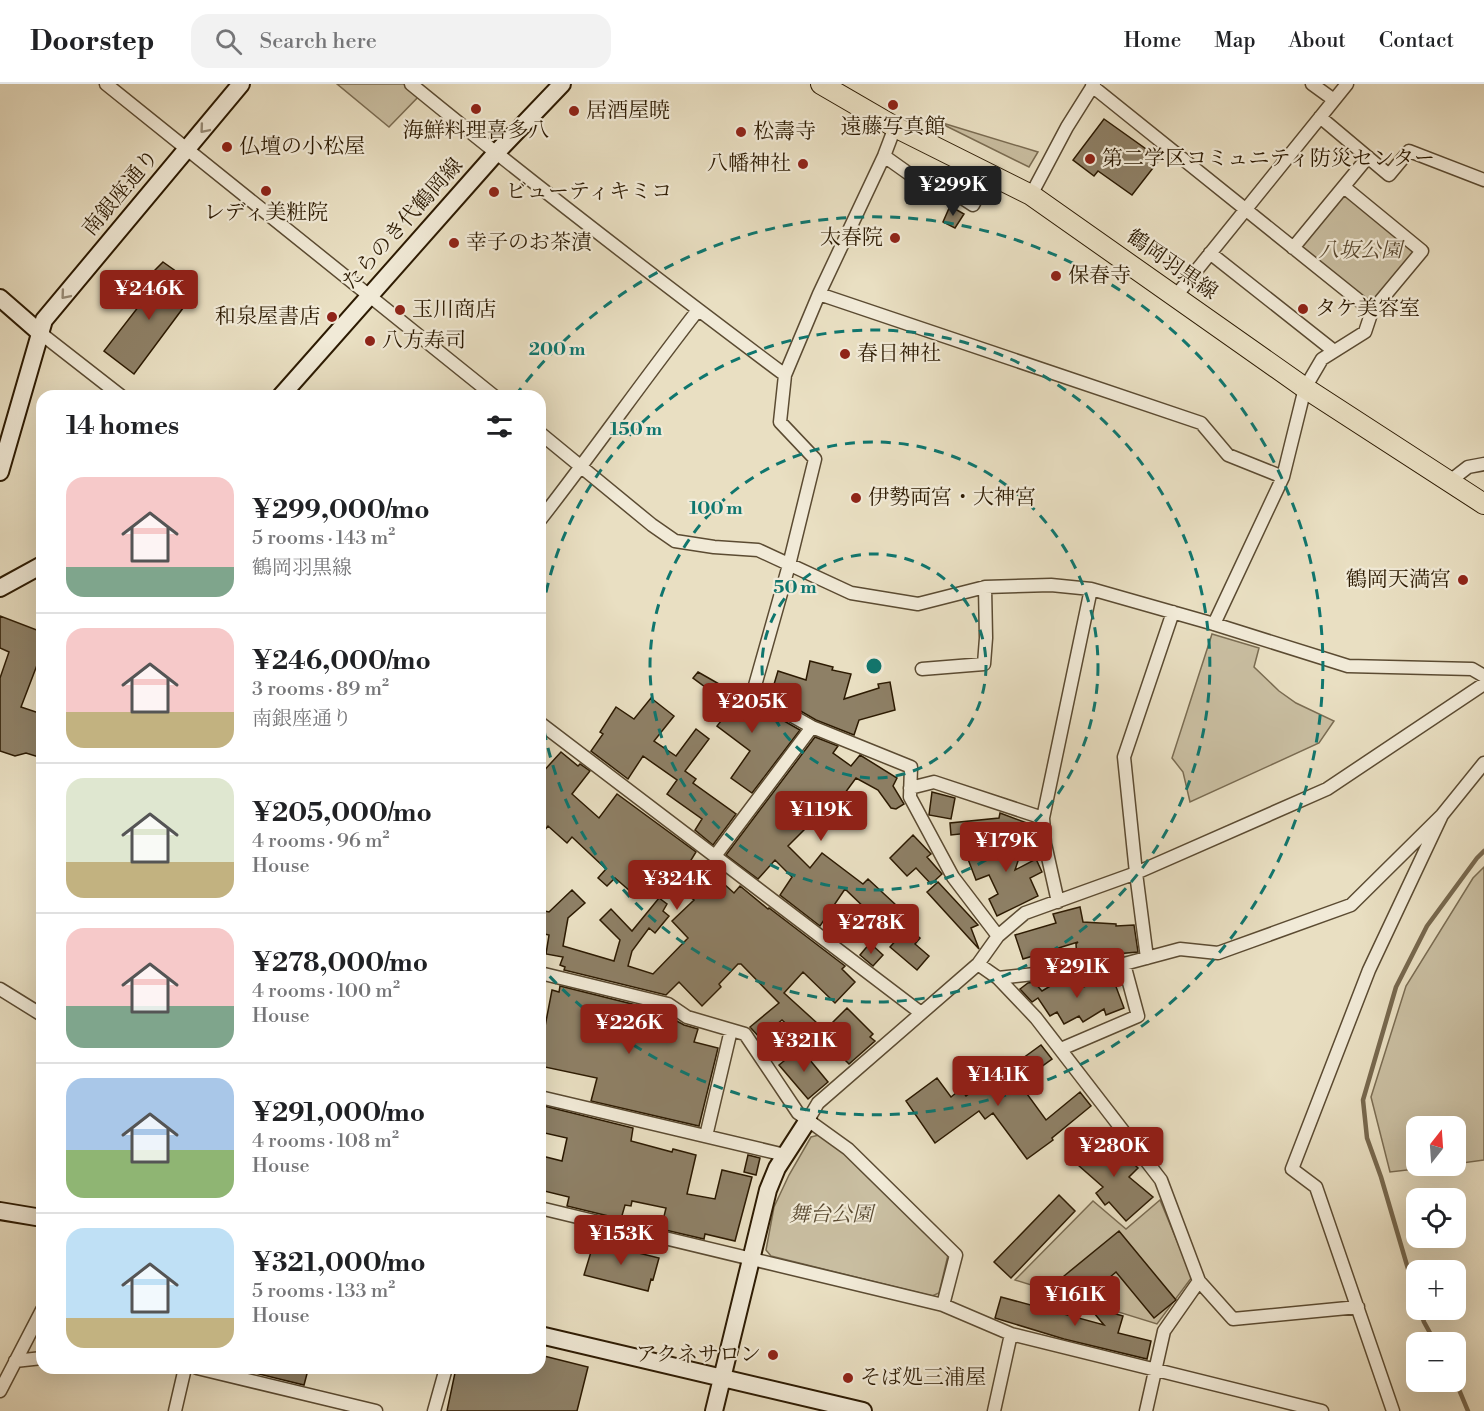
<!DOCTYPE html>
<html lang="en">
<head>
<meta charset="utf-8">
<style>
	:root { --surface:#fff; --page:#f2f2f2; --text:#202124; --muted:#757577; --line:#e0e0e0; --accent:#8f2418 }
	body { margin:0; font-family:"Libre Bodoni","Noto Serif JP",serif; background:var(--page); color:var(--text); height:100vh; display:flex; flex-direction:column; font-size:22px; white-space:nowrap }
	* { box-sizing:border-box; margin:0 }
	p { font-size:20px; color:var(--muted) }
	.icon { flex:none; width:33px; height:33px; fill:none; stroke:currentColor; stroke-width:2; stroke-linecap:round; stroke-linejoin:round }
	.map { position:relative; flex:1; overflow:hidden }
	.drawer { position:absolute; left:36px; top:306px; width:510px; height:984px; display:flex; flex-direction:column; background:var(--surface); border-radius:18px; box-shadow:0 6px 24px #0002 }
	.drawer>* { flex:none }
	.needle { width:39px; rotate:17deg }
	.tools { position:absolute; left:1406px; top:1032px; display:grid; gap:12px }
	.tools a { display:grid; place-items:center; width:60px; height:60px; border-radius:12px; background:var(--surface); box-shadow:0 6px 24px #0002; font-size:30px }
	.price { position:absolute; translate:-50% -51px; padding:0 14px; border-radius:6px; background:var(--accent); color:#fff; font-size:20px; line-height:39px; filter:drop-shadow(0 2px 3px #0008) }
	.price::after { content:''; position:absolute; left:50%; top:36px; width:18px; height:14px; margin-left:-9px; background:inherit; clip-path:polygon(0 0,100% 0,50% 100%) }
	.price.current { background:#222; color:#fff }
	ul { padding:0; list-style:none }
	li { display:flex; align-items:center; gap:18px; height:150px; padding:0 30px }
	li+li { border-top:2px solid var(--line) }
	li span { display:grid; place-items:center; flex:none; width:168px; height:120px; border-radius:18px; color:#555 }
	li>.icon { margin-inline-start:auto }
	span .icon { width:72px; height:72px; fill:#fffc; stroke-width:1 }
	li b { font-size:26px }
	h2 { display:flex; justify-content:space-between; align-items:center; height:72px; padding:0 30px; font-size:26px }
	header { display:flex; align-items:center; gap:36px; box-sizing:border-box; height:84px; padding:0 30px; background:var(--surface); border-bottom:2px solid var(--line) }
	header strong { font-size:28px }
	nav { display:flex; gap:33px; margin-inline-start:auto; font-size:21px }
	.search { width:420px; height:54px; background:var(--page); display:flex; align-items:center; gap:15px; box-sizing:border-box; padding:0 21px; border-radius:18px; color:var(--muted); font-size:22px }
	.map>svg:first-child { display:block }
	.green { fill:#c9bea1; stroke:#7a6c52; stroke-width:1.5 }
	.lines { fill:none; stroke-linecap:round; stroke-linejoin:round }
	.stream { stroke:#77684e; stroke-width:4.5 }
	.building { fill:#8e8066; stroke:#2c1a02; stroke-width:1.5 }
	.street-casing { stroke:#5b4b32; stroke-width:15 }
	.secondary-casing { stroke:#2c1a02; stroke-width:20 }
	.primary-casing { stroke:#2c1a02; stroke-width:22 }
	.street { stroke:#f1ead7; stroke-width:12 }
	.secondary { stroke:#f1ead7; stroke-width:16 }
	.primary { stroke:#e9dfc2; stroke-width:20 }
	.oneway { stroke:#988c77 }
	.ring { fill:none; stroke:#0f766e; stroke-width:3; stroke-dasharray:10 8 }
	.poi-dot { fill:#8f2418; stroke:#f1ead7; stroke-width:2 }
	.labels { text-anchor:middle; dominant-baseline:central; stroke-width:4.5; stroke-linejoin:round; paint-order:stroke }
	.poi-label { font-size:21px; fill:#2c1a02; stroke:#f1ead7; text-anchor:start }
	.street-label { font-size:21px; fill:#2c1a02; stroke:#f1ead7 }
	.park-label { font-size:21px; font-style:italic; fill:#5b4b32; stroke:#f1ead7 }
	.centre { fill:#0f766e; stroke:#f1ead7; stroke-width:3 }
	.ring-label { font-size:18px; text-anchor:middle; font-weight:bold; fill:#0f766e; stroke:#f1ead7; stroke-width:4.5; stroke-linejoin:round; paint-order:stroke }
</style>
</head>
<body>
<header>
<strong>Doorstep</strong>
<div class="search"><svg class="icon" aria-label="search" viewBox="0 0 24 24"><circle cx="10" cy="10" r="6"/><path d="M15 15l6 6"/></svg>Search here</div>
<nav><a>Home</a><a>Map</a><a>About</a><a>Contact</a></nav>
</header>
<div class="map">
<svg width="1484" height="1327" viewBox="0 0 1484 1327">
	<rect width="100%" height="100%" fill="#e9dfc2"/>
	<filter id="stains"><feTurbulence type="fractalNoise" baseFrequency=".00333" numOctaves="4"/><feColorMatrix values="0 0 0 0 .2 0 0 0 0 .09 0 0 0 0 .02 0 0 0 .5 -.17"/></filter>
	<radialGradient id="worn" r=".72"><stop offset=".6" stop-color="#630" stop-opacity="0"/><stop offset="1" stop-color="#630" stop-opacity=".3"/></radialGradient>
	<path class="green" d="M337,0H408L421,10L389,43Z
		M936,37L1038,68L1029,83Z
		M1343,108L1416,167L1370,220L1299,163Z
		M1212,550L1259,564L1254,583L1279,607L1296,619L1334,637L1319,659L1190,718L1183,688L1172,674Z
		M1484,783V1076L1455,1080V1042H1416V1082H1442L1390,1088L1371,1013L1406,902L1473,794Z
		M819,1051L845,1068L948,1171L939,1209L932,1212L771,1172L766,1166L774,1123L789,1091L811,1053Z
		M1160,1116L1192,1193L1157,1240L1015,1196L1093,1117L1126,1145Z"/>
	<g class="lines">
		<path class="stream" d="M1416,1212L1381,1093L1367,1054L1363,1016L1396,903L1427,842L1477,774L1484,767
			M1420,1226L1424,1238L1435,1258
			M1455,1296L1468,1327"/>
	</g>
	<path class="building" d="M1104,35L1160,75L1132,111L1098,87L1094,92L1073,76Z
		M950,122L964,130L955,144L943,138Z
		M163,178L184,193L176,205L189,216L134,290L104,267L160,195L154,187Z
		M0,532L42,548V568L21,623L42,630V674L26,669L15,672L0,667V594L9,568L0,564Z
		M810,577L833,583L832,586L851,590L844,615L879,604L878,600L890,598L895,626L859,636L854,651L816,636L797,625L800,616L772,607L778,587L806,596Z
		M698,588L800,646L752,709L731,694L750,667L717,642L732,623L693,594Z
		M651,614L674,632L654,657L676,672L696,645L709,655L685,687L696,695L693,699L736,730L713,761L695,746L702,735L667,710L677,696L643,672L628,695L591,667L603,650L600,648L616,623L634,635Z
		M815,653L838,662L833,669L851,682L860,671L897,694L893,702L904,720L896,725L891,724L878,706L856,694L842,713L848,717L834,737L822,728L788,762L810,784L822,769L863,800L868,795L896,821L890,828L920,854L915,860L929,872L917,886L890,863L899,853L882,838L863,857L854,847L871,830L845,805L820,842L780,811L792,793L775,776L758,795L726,771Z
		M561,668L578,682L580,680L590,687L572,710L599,734L617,710L696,768L691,776L700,783L694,791L716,807L723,799L734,809L740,802L768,825L769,824L845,882L842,885L855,898L835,919L803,888L784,909L817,939L803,955L782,936L760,954L750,943L779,919L741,880H738L719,900L721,903L702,922L679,898L666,911L564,886L565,883L560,881L563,873L546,870L549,851L540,849V826L549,828L572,806L585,819L568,834L563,862L614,877L620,856L600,836L611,825L632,847L659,814L667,820L663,827L669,832L655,849L649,844L632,867L628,882L653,890L688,854L672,837L694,816L659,790L638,814L615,794L607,802L598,794L606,785L572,753L567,759L548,742L540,752V691Z
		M932,708L955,714L951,735L929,731Z
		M1000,729L1035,742L951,751L950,739L999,734Z
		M1028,747L1015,786L1036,775L1042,788L1030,794L1038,812L997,832L989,815L998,810L989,791L976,796L966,770Z
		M913,751L931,770L927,773L942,790L931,800L916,784L907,792L890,774Z
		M938,798L978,841L971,844L979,865L927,808Z
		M1080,823L1083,838L1116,840V842L1134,841L1138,868L1104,871L1105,874L1077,877L1076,860L1078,858L1023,875L1015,851L1056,839L1053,830Z
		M870,859L883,871L873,882L860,871Z
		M1112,892L1124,924L1106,931L1104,925L1083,938L1079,932L1064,940L1057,928L1050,932L1038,914L1032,918L1020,905L1028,899L1034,898L1042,907L1062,895L1071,894L1078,905Z
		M560,902L652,925L649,928L673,933V935L684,941L698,945L694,958L718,964L699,1042L591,1017L597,994L540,982V952L543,953L552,906L559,908Z
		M847,924L873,950L870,953L875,957L849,980L834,965L847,953L832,939Z
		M1041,961L1052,975L1019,999L1046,1036L1080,1008L1091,1022L1052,1054L1053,1056L1027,1075L993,1029L985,1035L979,1027L935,1059L906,1017L937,994L951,1013L961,1005L966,1012L1006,983L1008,985Z
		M800,964L828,998L808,1015L779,981Z
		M540,1021L633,1044L631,1057L672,1068L673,1065L696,1071L687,1110L715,1115L722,1086L752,1093L735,1157L705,1150L704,1155L661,1145L666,1124L632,1117L631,1122L625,1121L621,1135L567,1122L569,1113L540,1106L542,1072L562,1077L567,1054L540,1048Z
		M1117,1054L1125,1064L1121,1068L1138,1084L1129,1093L1153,1113L1126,1137L1109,1118L1105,1121L1096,1109L1103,1103L1070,1074L1084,1059L1097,1071Z
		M748,1071L760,1074L756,1091L744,1088Z
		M1059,1111L1075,1127L1011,1194L994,1178Z
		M1119,1147L1176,1216L1154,1234L1116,1188L1083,1216L1064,1192Z
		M594,1158L659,1174L653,1196L651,1195L648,1207L584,1191Z
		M1001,1213L1104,1241L1088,1222L1123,1232L1118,1249L1151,1257L1147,1275L1064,1255L995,1234Z
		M540,1271L588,1283L577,1327H447L456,1284H540Z
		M252,1284H300L308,1286L304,1301L251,1288Z"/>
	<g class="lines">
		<defs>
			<path id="street" d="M106,0L494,312
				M411,0C533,100 658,196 785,291
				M1312,0L1334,16
				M1092,2L1372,227
				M1320,33L1389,91L1409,67L1484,96
				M895,43L884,72L819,210L785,291L780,338L815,375L789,481L754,605L757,612L812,643L911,683L910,713L953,793L998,852
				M884,72L922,99L950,106L973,121L990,89
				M1031,111L1067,43L1094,0
				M1293,164L1368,73
				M1210,169L1334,267
				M819,210L1201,339L1228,371L1283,393
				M1175,213L1347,0
				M39,248L121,312
				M540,349L652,441L675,457L714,463L758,466L851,509L918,520L985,503L1051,501L1091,505L1214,540L1348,582L1472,585L1484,592
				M1450,397L1468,383L1484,380
				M540,436C594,367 644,295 698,226
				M1214,540L1283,393L1305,304L1322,275L1365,248L1372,227L1422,167L1344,103
				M922,585L984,580L986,554L985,503
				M540,639L921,929
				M910,704L934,698L1043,734L1091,505
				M1043,734L1045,760L1058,818
				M715,772L812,643
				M1147,874L1136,789L1124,673L1173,528
				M978,880L998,894L1036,934L1161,1096L1199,1197L1164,1247L1146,1327
				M540,889L668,920L687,933L745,950L798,1029L848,1065L956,1171L943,1221
				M998,894L1124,880L1180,865L1218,869L1351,821L1442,731L1484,679
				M0,905L42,931
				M1061,965L1138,932L1124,880
				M540,1013L785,1071
				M808,1036L818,1019L978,880L998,852L1025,829L1136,789L1327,705L1484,600
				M706,1052L731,946
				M540,1124L943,1221L1011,1250L1322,1327
				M1199,1197L1233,1235L1358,1223
				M15,1277L42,1274
				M197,1284L376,1327
				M0,1307L42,1226
				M175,1327L185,1284
				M434,1327L446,1284
				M994,1327L1011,1250
				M1393,1327L1316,1103L1292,1085L1369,886L1442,731"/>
			<path id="secondary" d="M0,214L39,248
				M281,312L496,69L562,0
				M0,388L44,236L241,0
				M0,504L42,481
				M0,1127L42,1134
				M540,1251L863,1327
				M714,1327L768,1106L777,1084L808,1036"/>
			<path id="primary" d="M821,0L895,43L1031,111L1305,304L1484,420"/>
		</defs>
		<use href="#street" class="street-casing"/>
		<use href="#secondary" class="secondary-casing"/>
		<use href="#primary" class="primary-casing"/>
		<use href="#street" class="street"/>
		<use href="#secondary" class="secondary"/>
		<use href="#primary" class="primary"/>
	</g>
	<defs><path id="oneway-chevron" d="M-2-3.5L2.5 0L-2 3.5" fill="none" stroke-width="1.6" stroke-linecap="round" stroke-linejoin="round" transform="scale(1.5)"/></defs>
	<g class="oneway">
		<use href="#oneway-chevron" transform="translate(204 45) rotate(130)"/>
		<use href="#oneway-chevron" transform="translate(65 211) rotate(130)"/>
	</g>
	<g class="ring">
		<circle cx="874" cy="582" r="112"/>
		<circle cx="874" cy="582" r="224"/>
		<path d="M540 544A336 336 0 1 1 540 620"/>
		<path d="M515 312A449 449 0 1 1 540 882"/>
	</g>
	<g class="poi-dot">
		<circle cx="893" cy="21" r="6"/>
		<circle cx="476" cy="25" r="6"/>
		<circle cx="574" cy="27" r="6"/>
		<circle cx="741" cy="48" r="6"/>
		<circle cx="227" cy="63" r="6"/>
		<circle cx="1090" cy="75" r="6"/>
		<circle cx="803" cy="80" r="6"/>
		<circle cx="266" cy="107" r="6"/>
		<circle cx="494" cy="108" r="6"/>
		<circle cx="895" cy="154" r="6"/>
		<circle cx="454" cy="159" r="6"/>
		<circle cx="1056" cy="192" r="6"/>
		<circle cx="1303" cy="225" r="6"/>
		<circle cx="400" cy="226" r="6"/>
		<circle cx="332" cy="233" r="6"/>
		<circle cx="370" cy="257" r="6"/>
		<circle cx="845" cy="270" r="6"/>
		<circle cx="856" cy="414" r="6"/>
		<circle cx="1463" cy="496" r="6"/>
		<circle cx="773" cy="1271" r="6"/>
		<circle cx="848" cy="1294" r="6"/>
	</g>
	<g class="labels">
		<g class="poi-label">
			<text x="586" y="27">居酒屋暁</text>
			<text x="893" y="43" text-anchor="middle">遠藤写真館</text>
			<text x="476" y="47" text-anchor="middle">海鮮料理喜多八</text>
			<text x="753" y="48">松壽寺</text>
			<text x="239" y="63">仏壇の小松屋</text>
			<text x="1102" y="75">第二学区コミュニティ防災センター</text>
			<text x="791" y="80" text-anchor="end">八幡神社</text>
			<text x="506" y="108">ビューティキミコ</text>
			<text x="266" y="129" text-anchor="middle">レディ美粧院</text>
			<text x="883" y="154" text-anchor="end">太春院</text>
			<text x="466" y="159">幸子のお茶漬</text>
			<text x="1068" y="192">保春寺</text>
			<text x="1315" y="225">タケ美容室</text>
			<text x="412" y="226">玉川商店</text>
			<text x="320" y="233" text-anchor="end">和泉屋書店</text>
			<text x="382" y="257">八方寿司</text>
			<text x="857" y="270">春日神社</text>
			<text x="868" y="414">伊勢両宮・大神宮</text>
			<text x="1451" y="496" text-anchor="end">鶴岡天満宮</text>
			<text x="761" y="1271" text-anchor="end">アクネサロン</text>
			<text x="860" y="1294">そば処三浦屋</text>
		</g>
		<g class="street-label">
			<text transform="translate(121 109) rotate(-50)">南銀座通り</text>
			<text transform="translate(403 140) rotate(-48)">たらのき代鶴岡線</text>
			<text transform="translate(1172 181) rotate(35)">鶴岡羽黒線</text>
		</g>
		<g class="park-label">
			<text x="1360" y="167">八坂公園</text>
			<text x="831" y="1131">舞台公園</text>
		</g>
	</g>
	<circle cx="874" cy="582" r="9" class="centre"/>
	<g class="ring-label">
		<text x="557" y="271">200 m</text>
		<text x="636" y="351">150 m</text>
		<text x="716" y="430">100 m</text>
		<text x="795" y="509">50 m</text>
	</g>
	<rect width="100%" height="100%" filter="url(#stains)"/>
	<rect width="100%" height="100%" fill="url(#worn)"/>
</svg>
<div class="tools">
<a><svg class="needle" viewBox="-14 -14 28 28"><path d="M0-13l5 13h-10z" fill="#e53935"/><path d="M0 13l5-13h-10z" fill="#757577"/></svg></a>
<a><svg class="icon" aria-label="locate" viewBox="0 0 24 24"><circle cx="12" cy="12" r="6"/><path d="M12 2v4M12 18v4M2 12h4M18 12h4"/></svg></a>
<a>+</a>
<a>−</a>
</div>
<b class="price current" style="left:953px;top:133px">¥299K</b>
<b class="price" style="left:149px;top:237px">¥246K</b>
<b class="price" style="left:752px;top:650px">¥205K</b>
<b class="price" style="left:821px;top:758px">¥119K</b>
<b class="price" style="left:1006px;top:789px">¥179K</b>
<b class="price" style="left:677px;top:827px">¥324K</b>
<b class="price" style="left:871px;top:871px">¥278K</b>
<b class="price" style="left:1077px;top:915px">¥291K</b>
<b class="price" style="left:629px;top:971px">¥226K</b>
<b class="price" style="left:804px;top:989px">¥321K</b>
<b class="price" style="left:998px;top:1023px">¥141K</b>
<b class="price" style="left:1114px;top:1094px">¥280K</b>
<b class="price" style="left:621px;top:1182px">¥153K</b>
<b class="price" style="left:1075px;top:1243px">¥161K</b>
<section class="drawer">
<h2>14 homes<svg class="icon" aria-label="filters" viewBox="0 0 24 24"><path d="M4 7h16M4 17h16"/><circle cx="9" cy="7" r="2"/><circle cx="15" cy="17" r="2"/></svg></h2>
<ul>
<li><span style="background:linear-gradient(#f6c9c9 75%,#7fa58c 0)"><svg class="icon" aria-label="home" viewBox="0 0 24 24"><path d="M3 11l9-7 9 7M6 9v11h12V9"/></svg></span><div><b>¥299,000/mo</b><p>5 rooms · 143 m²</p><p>鶴岡羽黒線</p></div></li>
<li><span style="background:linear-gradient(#f6c9c9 70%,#c2b280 0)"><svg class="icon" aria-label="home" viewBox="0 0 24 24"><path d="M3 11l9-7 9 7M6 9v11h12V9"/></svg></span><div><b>¥246,000/mo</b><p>3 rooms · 89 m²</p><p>南銀座通り</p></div></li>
<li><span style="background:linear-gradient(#dfe7d0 70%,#c2b280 0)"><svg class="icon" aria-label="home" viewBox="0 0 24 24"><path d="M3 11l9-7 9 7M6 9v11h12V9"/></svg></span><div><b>¥205,000/mo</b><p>4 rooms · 96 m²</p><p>House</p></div></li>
<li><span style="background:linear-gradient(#f6c9c9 65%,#7fa58c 0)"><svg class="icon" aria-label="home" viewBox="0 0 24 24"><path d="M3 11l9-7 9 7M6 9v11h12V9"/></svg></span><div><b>¥278,000/mo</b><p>4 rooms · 100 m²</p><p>House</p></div></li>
<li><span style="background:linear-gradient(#a9c7e8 60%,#8fb573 0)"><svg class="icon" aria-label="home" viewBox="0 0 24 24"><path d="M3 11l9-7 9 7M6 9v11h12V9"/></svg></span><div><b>¥291,000/mo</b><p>4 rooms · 108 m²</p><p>House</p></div></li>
<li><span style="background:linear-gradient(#bfe0f5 75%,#c2b280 0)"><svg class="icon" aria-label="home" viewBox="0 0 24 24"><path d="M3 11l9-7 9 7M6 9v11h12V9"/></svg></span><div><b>¥321,000/mo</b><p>5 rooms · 133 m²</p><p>House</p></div></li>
</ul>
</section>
</div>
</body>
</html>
